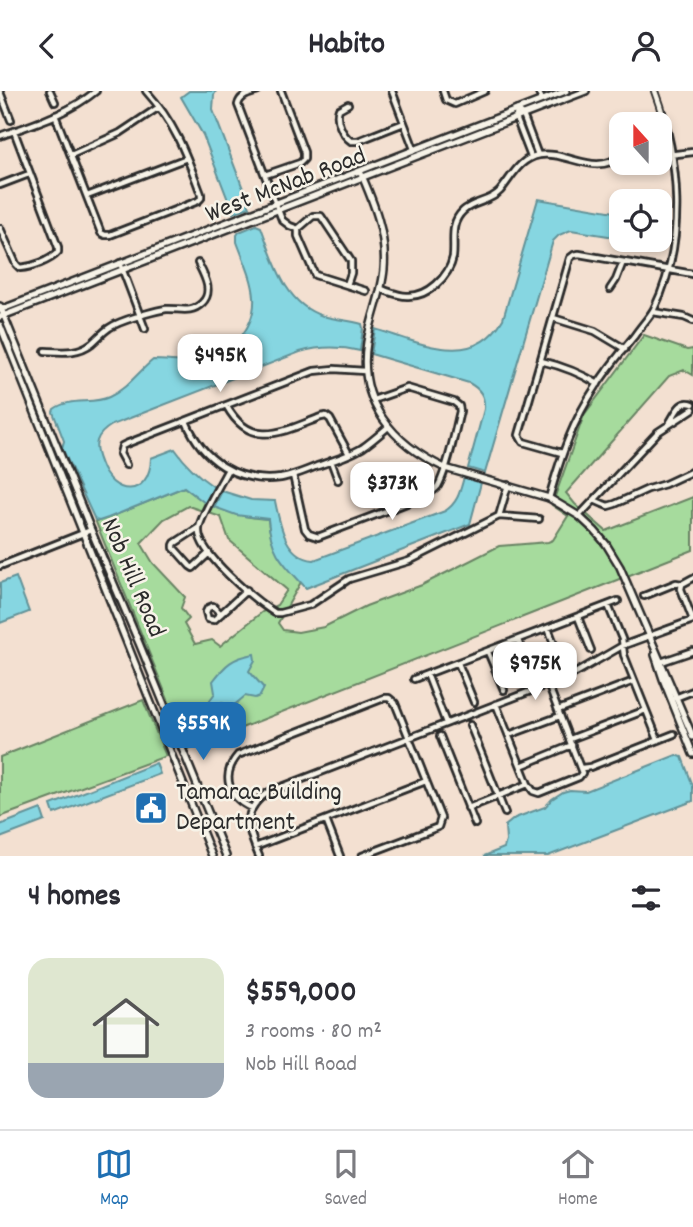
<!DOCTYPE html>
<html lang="en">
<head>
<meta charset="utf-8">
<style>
	:root { --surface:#fff; --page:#f7f7f7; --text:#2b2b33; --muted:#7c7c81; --line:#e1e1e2; --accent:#1f6fb2 }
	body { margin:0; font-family:Dekko,sans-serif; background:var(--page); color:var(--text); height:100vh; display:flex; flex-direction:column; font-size:26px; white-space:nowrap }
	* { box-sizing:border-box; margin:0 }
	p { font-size:23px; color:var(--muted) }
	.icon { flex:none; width:38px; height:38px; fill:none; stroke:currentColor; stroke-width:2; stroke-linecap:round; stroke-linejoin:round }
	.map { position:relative; height:765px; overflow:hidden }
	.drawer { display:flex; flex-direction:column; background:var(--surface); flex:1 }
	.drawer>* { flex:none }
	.needle { width:46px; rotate:339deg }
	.tools { position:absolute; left:609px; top:21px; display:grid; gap:14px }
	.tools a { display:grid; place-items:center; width:63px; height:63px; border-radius:14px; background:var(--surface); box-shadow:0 4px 10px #0003; font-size:35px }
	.price { position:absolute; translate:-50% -60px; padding:0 16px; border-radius:14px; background:#fff; color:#222; font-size:23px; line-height:46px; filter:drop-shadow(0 2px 4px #0008) }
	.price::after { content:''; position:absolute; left:50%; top:42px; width:21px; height:16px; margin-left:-10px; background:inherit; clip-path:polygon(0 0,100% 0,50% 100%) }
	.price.active { background:var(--accent); color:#fff }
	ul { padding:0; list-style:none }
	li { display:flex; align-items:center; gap:21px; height:175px; padding:0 28px }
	li span { display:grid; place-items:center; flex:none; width:196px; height:140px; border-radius:21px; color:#555 }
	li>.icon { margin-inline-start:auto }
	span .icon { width:84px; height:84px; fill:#fffc; stroke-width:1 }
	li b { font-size:30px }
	h2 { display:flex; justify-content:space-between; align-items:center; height:84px; padding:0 28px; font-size:30px }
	header { display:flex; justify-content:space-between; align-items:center; height:91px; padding:0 28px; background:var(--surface); font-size:32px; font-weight:700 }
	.menu { display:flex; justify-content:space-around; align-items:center; height:98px; border-top:2px solid var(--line); background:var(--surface); font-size:19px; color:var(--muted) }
	.menu a { display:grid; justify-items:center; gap:4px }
	.menu .active { color:var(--accent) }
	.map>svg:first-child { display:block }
	.green { fill:#a6db9d; stroke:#688364; stroke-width:2; fill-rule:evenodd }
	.water { fill:#86d6e1; stroke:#629298; stroke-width:2 }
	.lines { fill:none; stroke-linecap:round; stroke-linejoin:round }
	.street-casing { stroke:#2b2b2b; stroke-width:10 }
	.secondary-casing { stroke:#2b2b2b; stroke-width:10 }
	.street { stroke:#f7f3e8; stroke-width:4.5 }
	.secondary { stroke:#f7f3e8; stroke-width:5 }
	.labels { text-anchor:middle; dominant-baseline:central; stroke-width:5; stroke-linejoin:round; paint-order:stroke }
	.street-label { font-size:26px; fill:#2b2b2b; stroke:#f7f3e8 }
	.poi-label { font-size:26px; fill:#2b2b2b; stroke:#f7f3e8; text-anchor:start }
</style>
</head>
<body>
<header><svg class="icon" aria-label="back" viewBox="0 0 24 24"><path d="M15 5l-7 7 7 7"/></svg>Habito<svg class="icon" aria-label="person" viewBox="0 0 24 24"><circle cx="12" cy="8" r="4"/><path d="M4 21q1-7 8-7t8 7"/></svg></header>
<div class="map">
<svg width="693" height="765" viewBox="0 0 693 765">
	<rect width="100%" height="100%" fill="#f3e0d1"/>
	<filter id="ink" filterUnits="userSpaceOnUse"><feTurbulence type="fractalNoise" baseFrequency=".0143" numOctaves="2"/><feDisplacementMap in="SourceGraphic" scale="14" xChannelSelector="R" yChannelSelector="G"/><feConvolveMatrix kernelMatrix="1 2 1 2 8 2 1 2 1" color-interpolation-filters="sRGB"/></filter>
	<g filter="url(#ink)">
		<path class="green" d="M644,244L687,259L693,258V284L684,279L669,285L566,402L575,413L606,440L693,406V459L188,658L95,429L99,430L108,427L184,396C210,416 235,426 268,428C269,452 285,474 301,491L278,532L283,539L298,541L324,536L366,515L422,494L499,455L548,451L553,449L568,425L552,414L584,324ZM188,415L221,426L229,449L287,499L277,514L262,521L220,555L212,549L195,553L184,533L189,528L181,517L185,506L153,472L141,452L164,428Z
			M143,609L166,665L0,726V666Z"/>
		<path class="water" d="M189,0H216L214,4L213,19L250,116L233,122L203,44L181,6Z
			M538,108L621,122V147L571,139L559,144L553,150L485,382L468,377L484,318C485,305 480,298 469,292L371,263L375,238C419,251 473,280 503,228Z
			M256,134L261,136C274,170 284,213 323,225C336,229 349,229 362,233L363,237L360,260C339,255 321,255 300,261L112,334C95,344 93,354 100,371C112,407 150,407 151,367L175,358C186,374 198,385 214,396L205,412L184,396L108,427L99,430L95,429L62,357L64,350L53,321L54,318C70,306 92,314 109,306C127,298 138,281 153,269C171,269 191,273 208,269C221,266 231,258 239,248C267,215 250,186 237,151V144L239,141Z
			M464,386L481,392L470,433L306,497C283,472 271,463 268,428L236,424L214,416L222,400L251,409L275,410C280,434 285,466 314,469L445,420C458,412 460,400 464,386Z
			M16,486L29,521L0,532V492Z
			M254,563L255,569L249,580L264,597L260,605L255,607L245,605L232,616L222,612L215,616L211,615L210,609L215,602L213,590C226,573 232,567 254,563Z
			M676,664L682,666L693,695V710L548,765H484L504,757L506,750L505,735L515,727L545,716L552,708L563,701L570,699L586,700Z
			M156,672L160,683L54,723L51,714Z
			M41,718L45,730L0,747V734Z"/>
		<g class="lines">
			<defs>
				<path id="street" d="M50,0L55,11
					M258,0C250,3 240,4 238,14L282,129L290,135L298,138
					M392,0L414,58
					M443,0L446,9L455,13L485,0
					M538,0L542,9
					M0,1L11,29
					M348,13L339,18C335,28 342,44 351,50H358L404,32
					M517,19L516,27L531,66
					M517,19L523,24L538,64
					M55,24L101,142L105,144H110L198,110L201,107V103C186,63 175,32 146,0
					M0,45C33,33 68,23 96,0
					M71,64L120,42L159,16
					M660,65L693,61
					M265,84L300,72L304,68V61L281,0
					M0,94L29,83
					M87,105L187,67
					M0,137L16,173L20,177C32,176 50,170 58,161V156L14,40
					M298,138L313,125H321L351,170V182L347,194
					M298,138V145L315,184L366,200
					M120,172L145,238
					M381,198C390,201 399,205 407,205C428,206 449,186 453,166C455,150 449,133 463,120C474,110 490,111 500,100C511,87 520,67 539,64C566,59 596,87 621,64
					M610,198L616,189L623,171
					M653,221L684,226L693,230
					M553,227L595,240L625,258
					M45,260C63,261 78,263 92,252C98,247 103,241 109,237C119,230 133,227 145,223C152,221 159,219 166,218C179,217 191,223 202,212C214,201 204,184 198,172
					M541,270C562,275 579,281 598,293
					M226,314C251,360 284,340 321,326L326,325L330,328L349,363
					M186,330C202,369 238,393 281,387C293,385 305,380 317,375C332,370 349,365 362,357C371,351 380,343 388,336
					M670,331C676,322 680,308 693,313
					M562,362L523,351L519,344L570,167L574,164L579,163L693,183
					M331,370L338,389
					M126,374L120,363L122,355L126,353L314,280L334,278L365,280
					M228,378C222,390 199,428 199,438C196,461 256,510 275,522H280L310,514L349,488L409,470L499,425L539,428
					M293,384L305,438L309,443L318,446L425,405C430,402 434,400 438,395C448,378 455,340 460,320L459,315L454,311L407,297L373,309
					M386,394L392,400L399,415
					M549,407C561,365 572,331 597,294C608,277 622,260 635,244C641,235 649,227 654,218C687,151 680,68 655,0
					M594,409L603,413L608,415L615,413L648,398L665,393L693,380
					M499,425L508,394
					M579,425L658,341L693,318
					M198,437L175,452L174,454V457L190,475L193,477L208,463
					M0,475L91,439
					M682,493L681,498L693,529
					M644,505L676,492L682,493L693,487
					M608,514L622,548L624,564L658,649
					M221,523L213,515L208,517L206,521L208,528L214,529L247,499
					M578,526L591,559
					M548,537L563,576
					M518,549L537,597
					M488,561L504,599
					M661,571L693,560
					M458,572L474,611
					M427,583L446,632
					M414,588L618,510
					M675,607L693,600
					M496,613L528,693L533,700L539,702L579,686L582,682L548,593
					M558,619L634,590
					M470,634L505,722
					M509,644L560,625
					M440,645L475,733
					M570,648L646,619
					M521,675L572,654
					M582,677L590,676L674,643
					M252,717C229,707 220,685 238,664L384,607H389L395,612L441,727L438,736L362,765
					M468,717L528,693
					M326,729L340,765
					M255,756L426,690
					M259,765C248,739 240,718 269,701L572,584L622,555L693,529"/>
				<path id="secondary" d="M360,80C373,110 387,143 384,178C382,203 371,226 367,251C357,311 393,353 445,377L549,407L579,425L595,440L606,453L620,476L693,646
					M0,215L91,439L139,552L226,765
					M0,219L566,0
					M0,226L586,0
					M0,234L212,765
					M655,564L663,588L693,663"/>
			</defs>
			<use href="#street" class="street-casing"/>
			<use href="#secondary" class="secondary-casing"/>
			<use href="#street" class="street"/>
			<use href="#secondary" class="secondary"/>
		</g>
	</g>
	<defs>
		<symbol id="civic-square" viewBox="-11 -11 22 22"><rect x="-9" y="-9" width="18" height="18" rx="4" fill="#1f6fb2" stroke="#f7f3e8"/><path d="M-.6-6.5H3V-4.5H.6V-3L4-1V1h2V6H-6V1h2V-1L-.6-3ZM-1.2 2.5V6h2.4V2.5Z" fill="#fff"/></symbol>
	</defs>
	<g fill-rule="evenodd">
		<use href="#civic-square" x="132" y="698" width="38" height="38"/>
	</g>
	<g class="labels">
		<g class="street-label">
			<text transform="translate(286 95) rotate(-21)">West McNab Road</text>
			<text transform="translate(132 487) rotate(67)">Nob Hill Road</text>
		</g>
		<g class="poi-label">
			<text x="176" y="702">Tamarac Building<tspan x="176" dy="30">Department</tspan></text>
		</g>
	</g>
</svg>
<div class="tools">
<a><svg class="needle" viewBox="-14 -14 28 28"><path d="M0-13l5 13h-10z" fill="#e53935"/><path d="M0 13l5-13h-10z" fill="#7c7c81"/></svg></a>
<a><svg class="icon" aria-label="locate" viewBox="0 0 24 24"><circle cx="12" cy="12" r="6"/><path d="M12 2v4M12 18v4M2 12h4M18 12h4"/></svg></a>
</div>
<b class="price" style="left:220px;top:303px">$495K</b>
<b class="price" style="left:392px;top:431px">$373K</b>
<b class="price" style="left:535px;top:611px">$975K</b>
<b class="price active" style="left:203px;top:671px">$559K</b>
</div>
<section class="drawer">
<h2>4 homes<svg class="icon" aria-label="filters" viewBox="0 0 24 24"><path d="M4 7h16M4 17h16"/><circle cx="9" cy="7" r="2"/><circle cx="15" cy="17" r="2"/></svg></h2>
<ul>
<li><span style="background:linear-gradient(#dfe7d0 75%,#9aa5b1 0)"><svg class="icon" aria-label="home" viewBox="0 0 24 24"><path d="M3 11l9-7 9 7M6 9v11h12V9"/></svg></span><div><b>$559,000</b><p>3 rooms · 80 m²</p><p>Nob Hill Road</p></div></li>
</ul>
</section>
<nav class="menu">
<a class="active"><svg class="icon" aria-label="map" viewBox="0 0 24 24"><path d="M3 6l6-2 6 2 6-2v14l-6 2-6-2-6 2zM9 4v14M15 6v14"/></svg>Map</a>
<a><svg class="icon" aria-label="saved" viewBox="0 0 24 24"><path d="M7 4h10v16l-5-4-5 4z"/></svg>Saved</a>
<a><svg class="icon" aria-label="home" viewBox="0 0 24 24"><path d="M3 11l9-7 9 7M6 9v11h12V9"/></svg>Home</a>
</nav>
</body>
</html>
